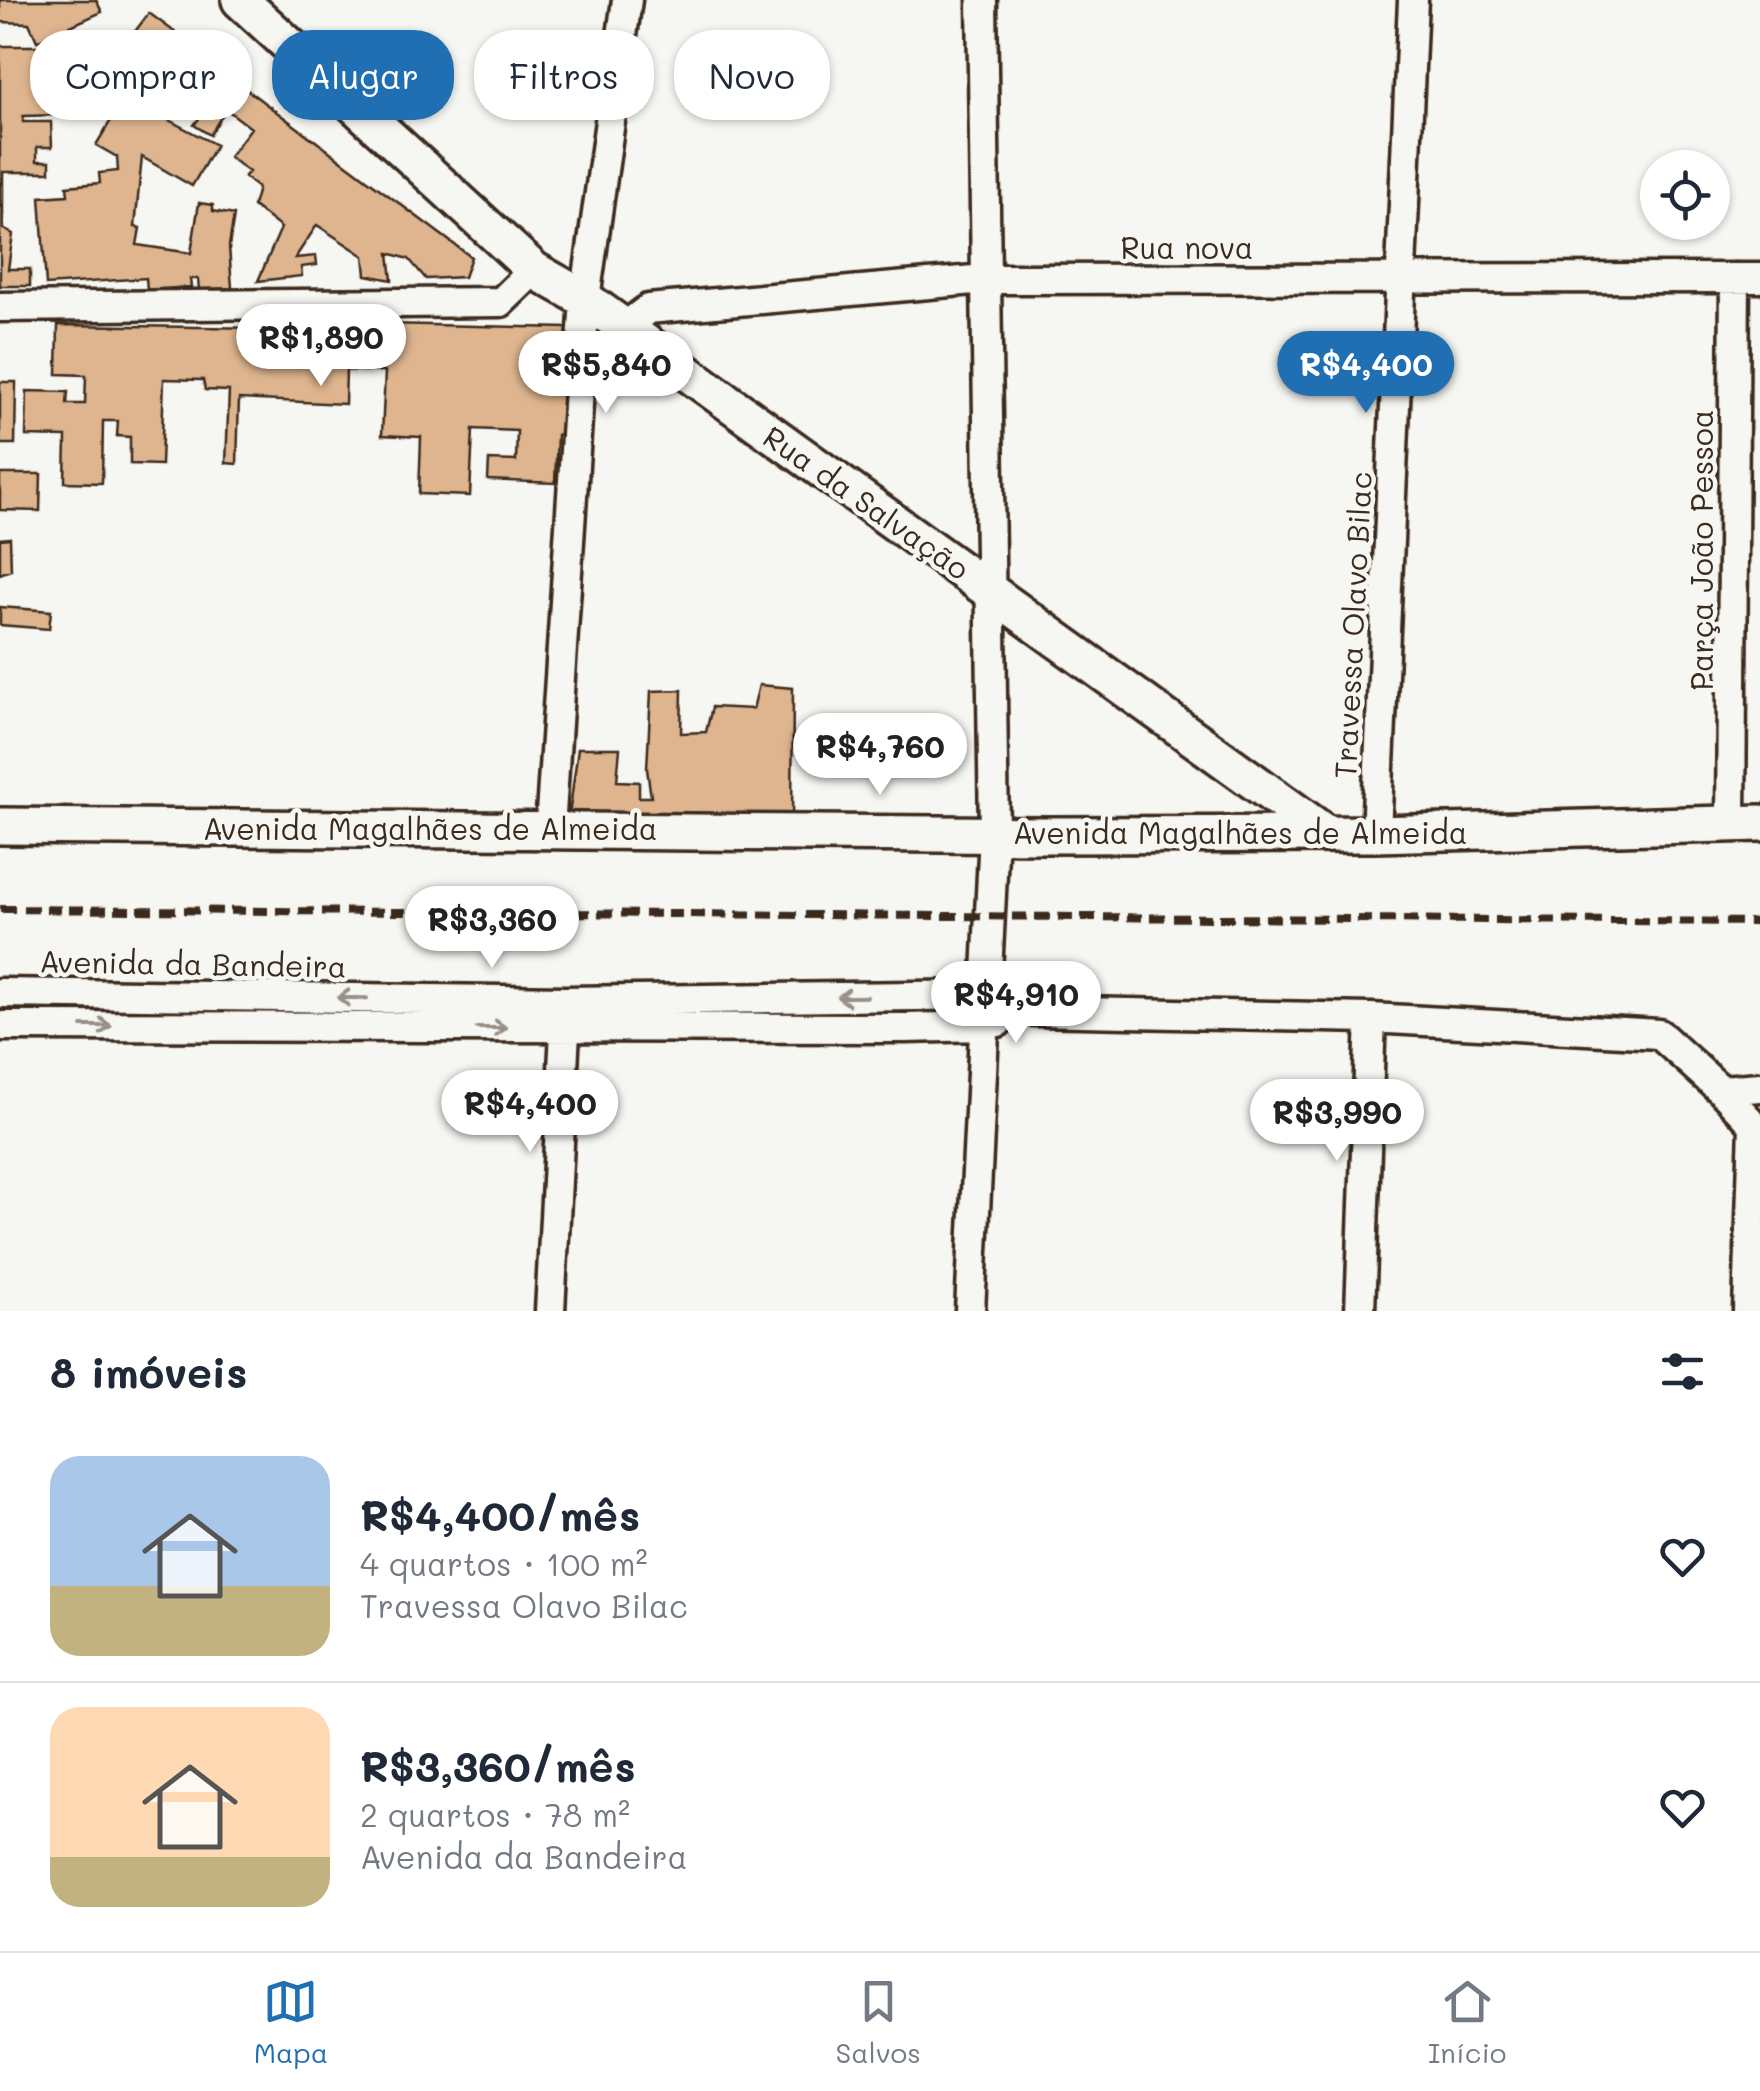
<!DOCTYPE html>
<html lang="pt">
<head>
<meta charset="utf-8">
<style>
	:root { --surface:#fff; --page:#f6f6f7; --text:#1f2937; --muted:#747a83; --line:#e0e1e3; --accent:#1f6fb2 }
	body { margin:0; font-family:Mali,sans-serif; background:var(--page); color:var(--text); height:100vh; display:flex; flex-direction:column; font-size:38px; white-space:nowrap }
	* { box-sizing:border-box; margin:0 }
	p { font-size:32px; color:var(--muted) }
	.icon { flex:none; width:55px; height:55px; fill:none; stroke:currentColor; stroke-width:2; stroke-linecap:round; stroke-linejoin:round }
	.map { position:relative; height:1311px; overflow:hidden }
	.drawer { display:flex; flex-direction:column; background:var(--surface); flex:1 }
	.drawer>* { flex:none }
	.banner { position:absolute; left:30px; top:30px; width:1000px; height:90px; display:flex; gap:20px }
	.buttons { position:absolute; left:1640px; top:150px; display:grid; gap:20px }
	.buttons a { display:grid; place-items:center; width:90px; height:90px; border-radius:50%; background:var(--surface); box-shadow:0 2px 8px #0004; font-size:50px }
	.price { position:absolute; translate:-50% -85px; padding:0 22px; border-radius:35px; background:#fff; color:#222; font-size:32px; line-height:65px; filter:drop-shadow(0 2px 5px #0008) }
	.price::after { content:''; position:absolute; left:50%; top:60px; width:30px; height:22px; margin-left:-15px; background:inherit; clip-path:polygon(0 0,100% 0,50% 100%) }
	.price.on { background:var(--accent); color:#fff }
	ul { padding:0; list-style:none }
	li { display:flex; align-items:center; gap:30px; height:250px; padding:0 50px }
	li+li { border-top:2px solid var(--line) }
	li span { display:grid; place-items:center; flex:none; width:280px; height:200px; border-radius:30px; color:#555 }
	li>.icon { margin-inline-start:auto }
	span .icon { width:120px; height:120px; fill:#fffc; stroke-width:1 }
	li b { font-size:42px }
	h2 { display:flex; justify-content:space-between; align-items:center; height:120px; padding:0 50px; font-size:42px }
	.chip { padding:0 35px; border-radius:40px; background:var(--surface); box-shadow:0 2px 8px #0004; font-size:35px; line-height:90px }
	.chip.on { background:var(--accent); color:#fff }
	.tab-bar { display:flex; justify-content:space-around; align-items:center; height:140px; border-top:2px solid var(--line); background:var(--surface); font-size:28px; color:var(--muted) }
	.tab-bar a { display:grid; justify-items:center; gap:5px }
	.tab-bar .on { color:var(--accent) }
	.map>svg:first-child { display:block }
	.building { fill:#deb58f; stroke:#3b2a1e; stroke-width:2.5 }
	.lines { fill:none; stroke-linecap:round; stroke-linejoin:round }
	.minor-casing { stroke:#3b2a1e; stroke-width:35 }
	.tertiary-casing { stroke:#3b2a1e; stroke-width:42 }
	.minor { stroke:#f6f6f2; stroke-width:28 }
	.tertiary { stroke:#f6f6f2; stroke-width:35 }
	.rail { stroke:#3b2a1e; stroke-width:8; stroke-dasharray:15 8; stroke-linecap:butt }
	.oneway { stroke:#989088 }
	.labels { text-anchor:middle; dominant-baseline:central; stroke-width:9; stroke-linejoin:round; paint-order:stroke }
	.street-label { font-size:30px; fill:#3b2a1e; stroke:#f6f6f2 }
</style>
</head>
<body>
<div class="map">
<svg width="1760" height="1311" viewBox="0 0 1760 1311">
	<rect width="100%" height="100%" fill="#f6f6f2"/>
	<filter id="ink" filterUnits="userSpaceOnUse"><feTurbulence type="fractalNoise" baseFrequency=".01" numOctaves="2"/><feDisplacementMap in="SourceGraphic" scale="20" xChannelSelector="R" yChannelSelector="G"/><feConvolveMatrix kernelMatrix="1 2 1 2 8 2 1 2 1" color-interpolation-filters="sRGB"/></filter>
	<g filter="url(#ink)">
		<path class="building" d="M0,0H96L102,12L37,41L29,23L0,22Z
			M149,13L176,33L155,62L127,42Z
			M0,46H59L60,115L23,116V122H51L52,147H37V161H50V172H3V229L13,234L8,269H30V286H0Z
			M233,74L246,84V89L471,257L464,277L426,279L409,259L389,253L392,280L366,275L364,256L317,225L295,258L316,256L317,265L301,267L302,276L258,281L281,228L253,206L258,188L244,177L249,172L229,157L251,128L226,109L210,135L194,125Z
			M125,97L216,145L192,186L142,157L135,227L140,228L137,245L191,253L199,203L213,205V211L234,215L229,246L232,288L199,290L198,279H190L191,287L147,290L146,278L46,285L40,197L68,195L67,186L100,183L99,173L118,171L117,157L96,145Z
			M385,324L568,328L565,432L557,435L555,483L488,480L489,460L516,461L517,431L473,429L470,496L419,494L421,437L382,435L385,372L346,370L345,404L239,399L237,464L226,463L229,391L205,390L203,380L164,379L161,465L130,464V437L117,436L118,421H103L102,483L65,482L66,437L26,436L27,391L68,392L67,404H85L86,375L57,374L58,325L348,329L350,335L381,333Z
			M0,382H16L15,444H0Z
			M0,474H41L40,511L0,510Z
			M10,538L11,570L0,574V539Z
			M0,607L51,611L49,629L0,625Z
			M759,685L793,688L792,823H742L743,813L568,823L578,748H620L617,781L639,782V797H651L647,769L651,691L682,690L681,733L706,732L712,707L753,709Z"/>
		<g class="lines">
			<defs>
				<path id="minor" d="M0,307L501,302L534,270
					M622,329L648,309L985,279L1760,278
					M1731,823L1735,278
					M550,829L585,299L627,0
					M1376,834L1413,0
					M0,993L566,1001L985,995L1033,1011L1371,1018L1659,1034L1721,1090L1760,1087
					M0,1026L906,1028L983,1026L998,1022
					M1721,1090L1754,1125L1748,1311
					M550,1311L566,1013
					M970,1311L994,834L982,0
					M1360,1311L1371,1018"/>
				<path id="tertiary" d="M240,0L534,270L585,299L1325,833
					M0,826L1048,835L1376,834L1760,823"/>
			</defs>
			<use href="#minor" class="minor-casing"/>
			<use href="#tertiary" class="tertiary-casing"/>
			<use href="#minor" class="minor"/>
			<use href="#tertiary" class="tertiary"/>
			<path class="rail" d="M0,909L1760,922"/>
		</g>
		<defs><path id="oneway-shaft" d="M-6 0H5M1.5-3L5.5 0L1.5 3" fill="none" stroke-width="1.6" stroke-linecap="round" stroke-linejoin="round" transform="scale(2.5)"/></defs>
		<g class="oneway">
			<use href="#oneway-shaft" transform="translate(852 997) rotate(179)"/>
			<use href="#oneway-shaft" transform="translate(352 998) rotate(-179)"/>
			<use href="#oneway-shaft" transform="translate(97 1026)"/>
			<use href="#oneway-shaft" transform="translate(492 1028)"/>
		</g>
	</g>
	<g class="labels">
		<g class="street-label">
			<text x="1187" y="247">Rua nova</text>
			<text transform="translate(867 502) rotate(35)">Rua da Salvação</text>
			<text transform="translate(1701 550) rotate(-90)">Parça João Pessoa</text>
			<text transform="translate(1352 625) rotate(-87)">Travessa Olavo Bilac</text>
			<text x="430" y="828">Avenida Magalhães de Almeida</text>
			<text x="1240" y="832">Avenida Magalhães de Almeida</text>
			<text transform="translate(193 963) rotate(1)">Avenida da Bandeira</text>
		</g>
	</g>
</svg>
<div class="buttons">
<a><svg class="icon" aria-label="locate" viewBox="0 0 24 24"><circle cx="12" cy="12" r="6"/><path d="M12 2v4M12 18v4M2 12h4M18 12h4"/></svg></a>
</div>
<b class="price" style="left:321px;top:389px">R$1,890</b>
<b class="price" style="left:606px;top:416px">R$5,840</b>
<b class="price on" style="left:1366px;top:416px">R$4,400</b>
<b class="price" style="left:880px;top:798px">R$4,760</b>
<b class="price" style="left:492px;top:971px">R$3,360</b>
<b class="price" style="left:1016px;top:1046px">R$4,910</b>
<b class="price" style="left:530px;top:1155px">R$4,400</b>
<b class="price" style="left:1337px;top:1164px">R$3,990</b>
<div class="banner">
<a class="chip">Comprar</a>
<a class="chip on">Alugar</a>
<a class="chip">Filtros</a>
<a class="chip">Novo</a>
</div>
</div>
<section class="drawer">
<h2>8 imóveis<svg class="icon" aria-label="filters" viewBox="0 0 24 24"><path d="M4 7h16M4 17h16"/><circle cx="9" cy="7" r="2"/><circle cx="15" cy="17" r="2"/></svg></h2>
<ul>
<li><span style="background:linear-gradient(#a9c7e8 65%,#c2b280 0)"><svg class="icon" aria-label="home" viewBox="0 0 24 24"><path d="M3 11l9-7 9 7M6 9v11h12V9"/></svg></span><div><b>R$4,400/mês</b><p>4 quartos · 100 m²</p><p>Travessa Olavo Bilac</p></div><svg class="icon" aria-label="heart" viewBox="0 0 24 24"><path d="M12 20l-8-8c-3-5 5-10 8-4 3-6 11-1 8 4z"/></svg></li>
<li><span style="background:linear-gradient(#ffd9b3 75%,#c2b280 0)"><svg class="icon" aria-label="home" viewBox="0 0 24 24"><path d="M3 11l9-7 9 7M6 9v11h12V9"/></svg></span><div><b>R$3,360/mês</b><p>2 quartos · 78 m²</p><p>Avenida da Bandeira</p></div><svg class="icon" aria-label="heart" viewBox="0 0 24 24"><path d="M12 20l-8-8c-3-5 5-10 8-4 3-6 11-1 8 4z"/></svg></li>
</ul>
</section>
<nav class="tab-bar">
<a class="on"><svg class="icon" aria-label="map" viewBox="0 0 24 24"><path d="M3 6l6-2 6 2 6-2v14l-6 2-6-2-6 2zM9 4v14M15 6v14"/></svg>Mapa</a>
<a><svg class="icon" aria-label="saved" viewBox="0 0 24 24"><path d="M7 4h10v16l-5-4-5 4z"/></svg>Salvos</a>
<a><svg class="icon" aria-label="home" viewBox="0 0 24 24"><path d="M3 11l9-7 9 7M6 9v11h12V9"/></svg>Início</a>
</nav>
</body>
</html>
